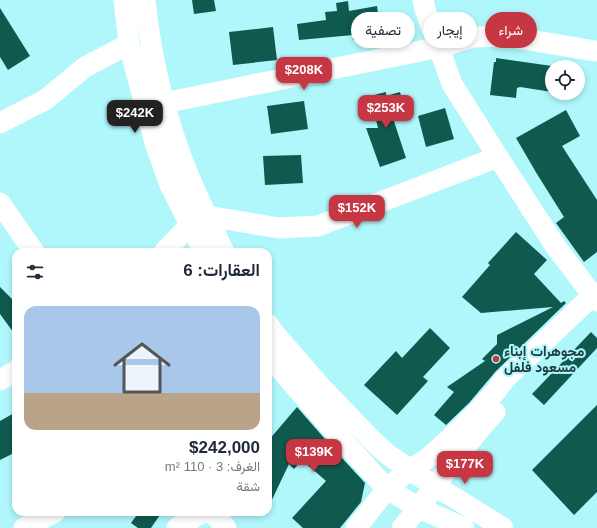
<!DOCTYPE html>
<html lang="ar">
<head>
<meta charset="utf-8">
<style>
	:root { --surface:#fff; --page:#f6f6f7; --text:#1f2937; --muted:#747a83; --accent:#c63643 }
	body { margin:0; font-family:Helvetica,Vazirmatn,sans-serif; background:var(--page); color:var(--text); direction:rtl; height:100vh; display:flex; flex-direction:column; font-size:15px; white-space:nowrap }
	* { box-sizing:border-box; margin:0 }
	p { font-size:13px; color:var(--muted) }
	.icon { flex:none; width:22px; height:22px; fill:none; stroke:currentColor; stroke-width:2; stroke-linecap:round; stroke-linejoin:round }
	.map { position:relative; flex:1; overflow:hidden; direction:ltr }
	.drawer { position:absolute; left:12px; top:248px; width:260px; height:268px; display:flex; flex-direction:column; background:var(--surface); border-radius:12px; box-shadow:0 2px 6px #0003; direction:rtl }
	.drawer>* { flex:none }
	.guide { position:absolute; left:284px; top:12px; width:253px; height:36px; direction:rtl; display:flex; gap:8px }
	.tools { position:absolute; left:545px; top:60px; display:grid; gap:8px }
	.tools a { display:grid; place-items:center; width:40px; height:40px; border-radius:50%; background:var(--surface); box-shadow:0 2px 6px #0003; font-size:20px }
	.price { position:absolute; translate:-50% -34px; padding:0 9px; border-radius:8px; background:var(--accent); color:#fff; font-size:13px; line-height:26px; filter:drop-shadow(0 1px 2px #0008) }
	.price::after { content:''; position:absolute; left:50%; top:24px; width:12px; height:9px; margin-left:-6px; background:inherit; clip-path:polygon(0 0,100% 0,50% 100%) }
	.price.current { background:#222; color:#fff }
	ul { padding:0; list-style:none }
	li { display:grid; align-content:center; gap:8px; height:212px; padding:0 12px }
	li span { display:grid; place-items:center; height:124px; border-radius:12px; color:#555 }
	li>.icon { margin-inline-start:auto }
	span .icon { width:72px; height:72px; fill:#fffc; stroke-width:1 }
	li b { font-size:17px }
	h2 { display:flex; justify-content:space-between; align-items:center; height:48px; padding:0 12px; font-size:17px }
	.chip { padding:0 14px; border-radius:18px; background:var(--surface); box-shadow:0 2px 6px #0003; font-size:14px; line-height:36px }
	.chip.current { background:var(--accent); color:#fff }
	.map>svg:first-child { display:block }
	.building { fill:#10594f }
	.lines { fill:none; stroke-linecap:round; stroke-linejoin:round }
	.minor { stroke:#fff; stroke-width:21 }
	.poi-dot { fill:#c63643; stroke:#b0f7fb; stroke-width:1.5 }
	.labels { text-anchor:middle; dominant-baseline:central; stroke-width:4; stroke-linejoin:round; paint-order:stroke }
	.poi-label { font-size:14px; font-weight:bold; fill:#1c393b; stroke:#b0f7fb; text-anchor:start }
</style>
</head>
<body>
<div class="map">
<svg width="597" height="528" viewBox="0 0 597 528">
	<rect width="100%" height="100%" fill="#b0f7fb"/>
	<path class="building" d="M192,0H214L216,11L194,14Z
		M348,1L349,11L377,6L381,35L353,40V35L299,40L297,24L326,20L325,12L337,11L336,3Z
		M0,8L30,56L8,70L0,57Z
		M273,27L277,60L233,65L229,32Z
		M496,58L552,66V92L520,87L517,88L516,98L490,95L494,62H496Z
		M386,92V96L400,92L404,106L390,109L406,158L380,167L366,128H378L370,96Z
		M304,101L308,129L271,134L267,106Z
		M445,108L454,139L426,147L418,116Z
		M566,110L580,136L562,146L597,200V252L584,262L556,223L564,217L537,174L516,138Z
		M301,155L303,183L265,185L263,156Z
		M516,232L547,260L534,274L561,303L564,301L566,303L496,371L469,403L446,425L434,415L454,392L447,387L485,361L482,359L497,344V335L553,307L481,313L462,297L490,265L488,263Z
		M0,287L16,303V336L0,314Z
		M430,328L450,348L423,377L428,381L397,415L364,385L396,351L402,358Z
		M591,332L597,338V348L544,405L532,394Z
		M597,405V492L574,515L532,470Z
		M297,407L325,439L324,442L343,459L365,483L361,502L340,528H303L292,518L326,481L302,460L294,469L289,464L268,508V441Z
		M16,412V452L0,460V421Z
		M139,512H162L151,528H138L131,523Z"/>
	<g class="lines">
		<path class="minor" d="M124,0L129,44L155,143L170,185L204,252
			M145,0C151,58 165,117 187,172C198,199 211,225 224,252
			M423,0L425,9L452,84L498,157L556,247L597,301
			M164,103L445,46L473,37L506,36L595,51
			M0,123L45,100L85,67L129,44
			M0,203L34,252
			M207,216L279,228L318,226L498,157
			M164,252L190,225
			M268,324L274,333L320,386L372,440L387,454L434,486L455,498L503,528
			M268,355L328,424L387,489L419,508L464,528
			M0,380L16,371
			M212,512L226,528
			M24,528L55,512
			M177,528L203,512
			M356,528L387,489L410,469L427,459L447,441L478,411L496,391L504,380L592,296L597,293
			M402,528C434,490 461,448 495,412"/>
	</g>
	<circle class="poi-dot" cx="496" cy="359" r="4"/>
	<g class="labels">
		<g class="poi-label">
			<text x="504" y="351">مجوهرات إبناء<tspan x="504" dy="16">مسعود فلفل</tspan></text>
		</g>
	</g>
</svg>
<div class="tools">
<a><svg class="icon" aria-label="locate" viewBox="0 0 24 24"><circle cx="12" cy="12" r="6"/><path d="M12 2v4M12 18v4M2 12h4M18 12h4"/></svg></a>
</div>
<b class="price" style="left:304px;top:91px">$208K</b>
<b class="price" style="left:386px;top:129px">$253K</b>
<b class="price current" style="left:135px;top:134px">$242K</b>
<b class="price" style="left:357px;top:229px">$152K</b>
<b class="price" style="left:314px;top:473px">$139K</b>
<b class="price" style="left:465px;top:485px">$177K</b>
<div class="guide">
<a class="chip current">شراء</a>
<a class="chip">إيجار</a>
<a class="chip">تصفية</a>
</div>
<section class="drawer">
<h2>العقارات: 6<svg class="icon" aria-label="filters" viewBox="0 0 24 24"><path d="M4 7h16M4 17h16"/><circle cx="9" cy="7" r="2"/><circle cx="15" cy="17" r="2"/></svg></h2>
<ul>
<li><span style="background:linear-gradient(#a9c7e8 70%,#b9a48a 0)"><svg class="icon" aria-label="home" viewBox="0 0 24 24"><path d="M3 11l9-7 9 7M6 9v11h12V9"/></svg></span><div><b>$242,000</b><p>الغرف: 3 · 110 m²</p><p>شقة</p></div></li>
</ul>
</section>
</div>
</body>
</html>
